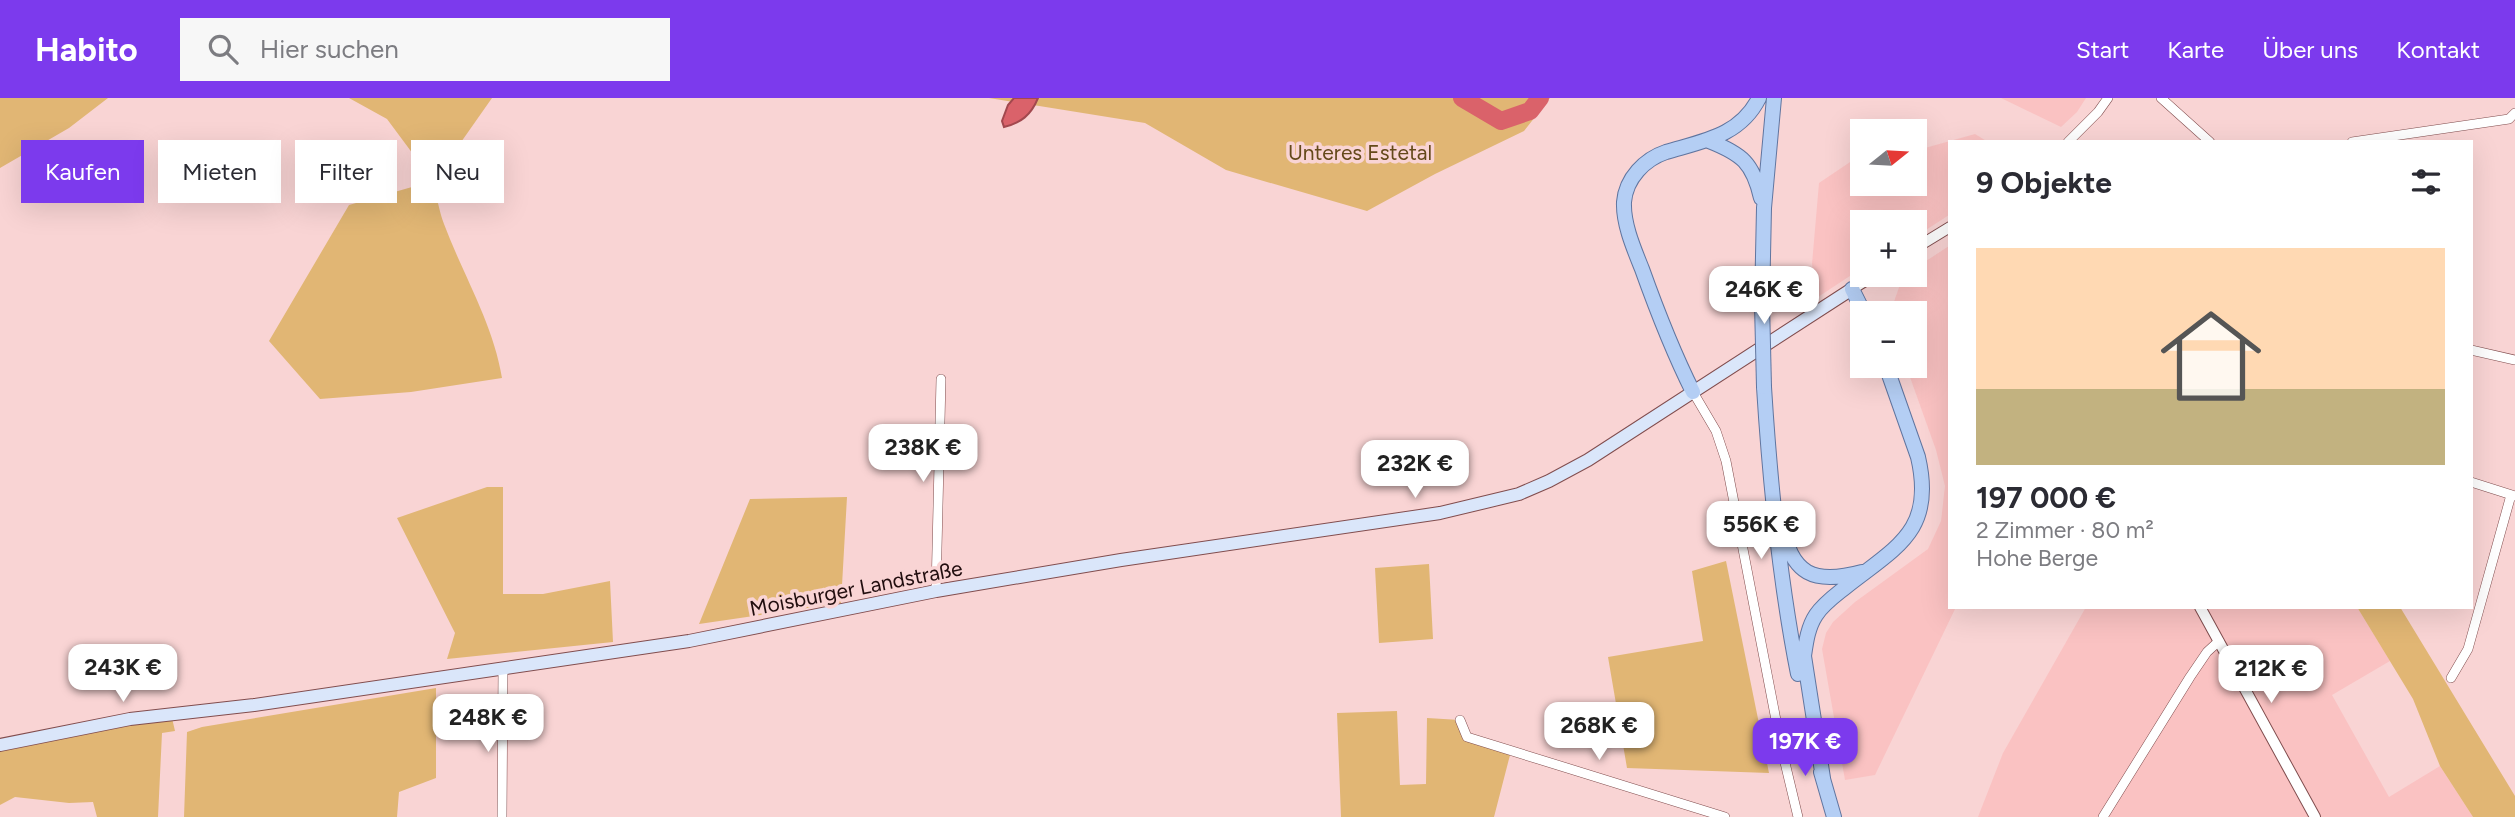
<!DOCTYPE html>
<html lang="de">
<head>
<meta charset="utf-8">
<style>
	:root { --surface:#fff; --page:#f7f7f7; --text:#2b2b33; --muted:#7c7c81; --line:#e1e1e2; --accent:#7c3aed }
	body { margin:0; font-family:Figtree,sans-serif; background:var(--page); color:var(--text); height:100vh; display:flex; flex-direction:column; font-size:26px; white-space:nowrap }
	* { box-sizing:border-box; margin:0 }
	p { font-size:23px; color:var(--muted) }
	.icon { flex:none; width:38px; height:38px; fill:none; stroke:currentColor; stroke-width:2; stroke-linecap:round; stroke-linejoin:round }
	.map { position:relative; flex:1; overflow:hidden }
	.panel { position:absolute; left:1948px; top:42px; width:525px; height:469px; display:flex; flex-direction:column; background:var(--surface); border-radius:0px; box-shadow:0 7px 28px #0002 }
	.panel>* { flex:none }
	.top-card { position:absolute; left:21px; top:42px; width:665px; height:63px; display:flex; gap:14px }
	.needle { width:46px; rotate:72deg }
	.tools { position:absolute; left:1850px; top:21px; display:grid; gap:14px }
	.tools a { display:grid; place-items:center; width:77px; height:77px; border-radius:0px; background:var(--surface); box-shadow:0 7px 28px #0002; font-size:35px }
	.price { position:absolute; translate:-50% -60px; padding:0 16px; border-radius:14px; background:#fff; color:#222; font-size:23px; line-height:46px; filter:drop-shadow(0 2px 4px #0008) }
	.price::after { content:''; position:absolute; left:50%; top:42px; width:21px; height:16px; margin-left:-10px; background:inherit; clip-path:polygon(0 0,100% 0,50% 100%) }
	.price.selected { background:var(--accent); color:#fff }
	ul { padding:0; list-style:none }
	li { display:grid; align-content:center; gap:14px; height:371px; padding:0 28px }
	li+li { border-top:2px solid var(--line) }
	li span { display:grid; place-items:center; height:217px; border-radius:0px; color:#555 }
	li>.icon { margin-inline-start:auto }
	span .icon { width:126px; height:126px; fill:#fffc; stroke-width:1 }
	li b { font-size:30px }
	h2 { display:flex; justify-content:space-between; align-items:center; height:84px; padding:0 28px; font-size:30px }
	.tag { padding:0 24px; border-radius:0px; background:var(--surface); box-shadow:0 7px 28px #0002; font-size:24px; line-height:63px }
	.tag.selected { background:var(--accent); color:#fff }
	header { display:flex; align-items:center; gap:42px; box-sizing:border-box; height:98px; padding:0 35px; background:var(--accent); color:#fff }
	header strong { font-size:33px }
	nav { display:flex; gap:38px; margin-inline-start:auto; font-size:24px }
	.search { width:490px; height:63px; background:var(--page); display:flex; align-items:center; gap:18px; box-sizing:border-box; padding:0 24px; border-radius:0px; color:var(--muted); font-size:26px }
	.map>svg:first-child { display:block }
	.built { fill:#fac2c2 }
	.green { fill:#e1b674 }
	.water { fill:#da626a; stroke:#a2484e; stroke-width:2 }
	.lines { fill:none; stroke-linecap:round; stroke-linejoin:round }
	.river { stroke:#da626a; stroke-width:18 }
	.minor-casing { stroke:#814d4e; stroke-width:10 }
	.tertiary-casing { stroke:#814d4e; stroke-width:12 }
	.secondary-casing { stroke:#814d4e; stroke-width:14 }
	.primary-casing { stroke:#60759f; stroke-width:16 }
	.minor { stroke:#fff; stroke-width:9 }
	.tertiary { stroke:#fff; stroke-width:10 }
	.secondary { stroke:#dae6fa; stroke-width:12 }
	.primary { stroke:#b4cef4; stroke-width:14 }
	.primary-bridge-casing { stroke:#60759f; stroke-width:16; stroke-linecap:butt }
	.primary-bridge { stroke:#b4cef4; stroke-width:14 }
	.labels { text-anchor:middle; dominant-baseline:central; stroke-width:7; stroke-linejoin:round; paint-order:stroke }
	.park-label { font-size:21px; fill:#64491a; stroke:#f9d4d4 }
	.street-label { font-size:21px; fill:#210d0e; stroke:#f9d4d4 }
</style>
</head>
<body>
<header>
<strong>Habito</strong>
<div class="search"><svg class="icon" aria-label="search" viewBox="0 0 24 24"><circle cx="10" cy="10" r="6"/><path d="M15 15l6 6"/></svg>Hier suchen</div>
<nav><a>Start</a><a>Karte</a><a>Über uns</a><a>Kontakt</a></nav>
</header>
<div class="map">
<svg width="2515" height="719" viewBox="0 0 2515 719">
	<rect width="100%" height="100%" fill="#f9d4d4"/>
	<path class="built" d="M2001,0H2086L2077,14L2061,29Z
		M1975,36L1988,44H1950L1949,117L1915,139L1914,124H1862V170L1818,199L1812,166L1819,85L1862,56V86H1914L1915,50L1918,55L1925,50Z
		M1949,148L1950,509H1956L1875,677L1845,682L1822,551L1826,535L1833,524L1855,504L1928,451L1941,423L1945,388L1936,352L1906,268H1914V215H1893L1892,209L1901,184L1910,177H1914L1915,172L1926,163Z
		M2086,509H2357L2390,563L2332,597L2389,699L2440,668L2473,719H1978L2003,655Z"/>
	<path class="green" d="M0,0H108L69,30L0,70Z
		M349,0H492L433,84C437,98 439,113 444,126C463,177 493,225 502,280L411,294L320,301L269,243L349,107L433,83L387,21Z
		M989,0H1550L1524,33L1435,76L1367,113L1226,72L1145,25Z
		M487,389H503V496H543L610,483L613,544L447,561L455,535L397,420Z
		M847,399L841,505L699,526L750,401Z
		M1726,463L1769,675L1627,670L1608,559L1703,543L1692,473Z
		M1429,466L1433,541L1379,545L1375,470Z
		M2357,509H2400L2515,698V719H2473L2440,668L2413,601Z
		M436,590V680L399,694L397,719H184L187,634L202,629Z
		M1397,613L1400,687L1426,686L1427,620L1460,622L1467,639L1510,657L1494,719H1341L1337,615Z
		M172,620L175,633L162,635L158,719H97L93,704L69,705L15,699L0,707V652L132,625Z"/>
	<path class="water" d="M1014,0H1038C1031,17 1021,25 1004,29L1002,23L1008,7Z"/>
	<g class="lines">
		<path class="river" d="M1462,0L1501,23L1530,13L1540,0"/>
		<defs>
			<path id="minor" d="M2161,0L2210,44
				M2068,44L2098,14L2108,0
				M2352,44L2509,21L2515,15
				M2471,252L2515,262
				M1693,294L1716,333L1726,363L1781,648L1798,719
				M2471,384L2515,398
				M936,493L941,281
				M2451,580L2468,551L2511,397
				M1460,622L1467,639L1725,719
				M502,719L503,570
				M2103,719L2190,579L2207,554L2219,543"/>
			<path id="tertiary" d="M1914,151L1950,129
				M1852,191L1875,177
				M2200,509L2315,719"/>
			<path id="secondary" d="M0,647L130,621L254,607L689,543L936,493L1121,462L1440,415L1519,396L1549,383L1588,362L1852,191"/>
			<path id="primary" d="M1709,43C1742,56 1753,65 1761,100
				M1852,191L1864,215
				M1762,206L1764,110L1774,0
				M1764,289C1770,385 1779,480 1798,576
				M1693,294C1673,254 1657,213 1642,171C1634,151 1623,126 1624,104C1626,80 1645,61 1666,54C1703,43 1740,38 1759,0
				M1782,426C1791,477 1814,487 1862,474
				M1821,674L1834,719
				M1823,680L1804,558C1806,544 1808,529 1816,517C1824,505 1836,497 1847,488C1898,448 1935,432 1918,359L1886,268"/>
		</defs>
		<use href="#minor" class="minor-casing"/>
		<use href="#tertiary" class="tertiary-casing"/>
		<use href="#secondary" class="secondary-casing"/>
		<use href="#primary" class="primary-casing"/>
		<use href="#minor" class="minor"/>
		<use href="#tertiary" class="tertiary"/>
		<use href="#secondary" class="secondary"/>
		<use href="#primary" class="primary"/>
		<defs>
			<path id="primary-bridge" d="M1762,206L1764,289"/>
		</defs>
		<use href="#primary-bridge" class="primary-bridge-casing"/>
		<use href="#primary-bridge" class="primary-bridge"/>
	</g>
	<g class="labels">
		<g class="park-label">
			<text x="1360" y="54">Unteres Estetal</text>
		</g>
		<g class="street-label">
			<text transform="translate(856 490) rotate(-11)">Moisburger Landstraße</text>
		</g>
	</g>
</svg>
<div class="tools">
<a><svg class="needle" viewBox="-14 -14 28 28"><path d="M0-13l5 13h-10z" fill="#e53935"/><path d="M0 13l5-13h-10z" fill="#7c7c81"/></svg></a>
<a>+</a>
<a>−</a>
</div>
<b class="price" style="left:1764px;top:228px">246K €</b>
<b class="price" style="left:923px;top:386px">238K €</b>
<b class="price" style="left:1415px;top:402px">232K €</b>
<b class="price" style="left:1761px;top:463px">556K €</b>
<b class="price" style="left:123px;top:606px">243K €</b>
<b class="price" style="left:2271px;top:607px">212K €</b>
<b class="price" style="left:488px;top:656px">248K €</b>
<b class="price" style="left:1599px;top:664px">268K €</b>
<b class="price selected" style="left:1805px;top:680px">197K €</b>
<div class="top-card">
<a class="tag selected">Kaufen</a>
<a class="tag">Mieten</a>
<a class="tag">Filter</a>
<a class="tag">Neu</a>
</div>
<section class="panel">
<h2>9 Objekte<svg class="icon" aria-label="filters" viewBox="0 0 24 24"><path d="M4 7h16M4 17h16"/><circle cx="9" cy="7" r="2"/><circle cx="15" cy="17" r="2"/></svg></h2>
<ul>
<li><span style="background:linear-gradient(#ffd9b3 65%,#c2b280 0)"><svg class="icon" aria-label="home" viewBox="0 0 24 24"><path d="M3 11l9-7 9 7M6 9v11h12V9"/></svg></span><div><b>197 000 €</b><p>2 Zimmer · 80 m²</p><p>Hohe Berge</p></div></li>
</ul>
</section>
</div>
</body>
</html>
